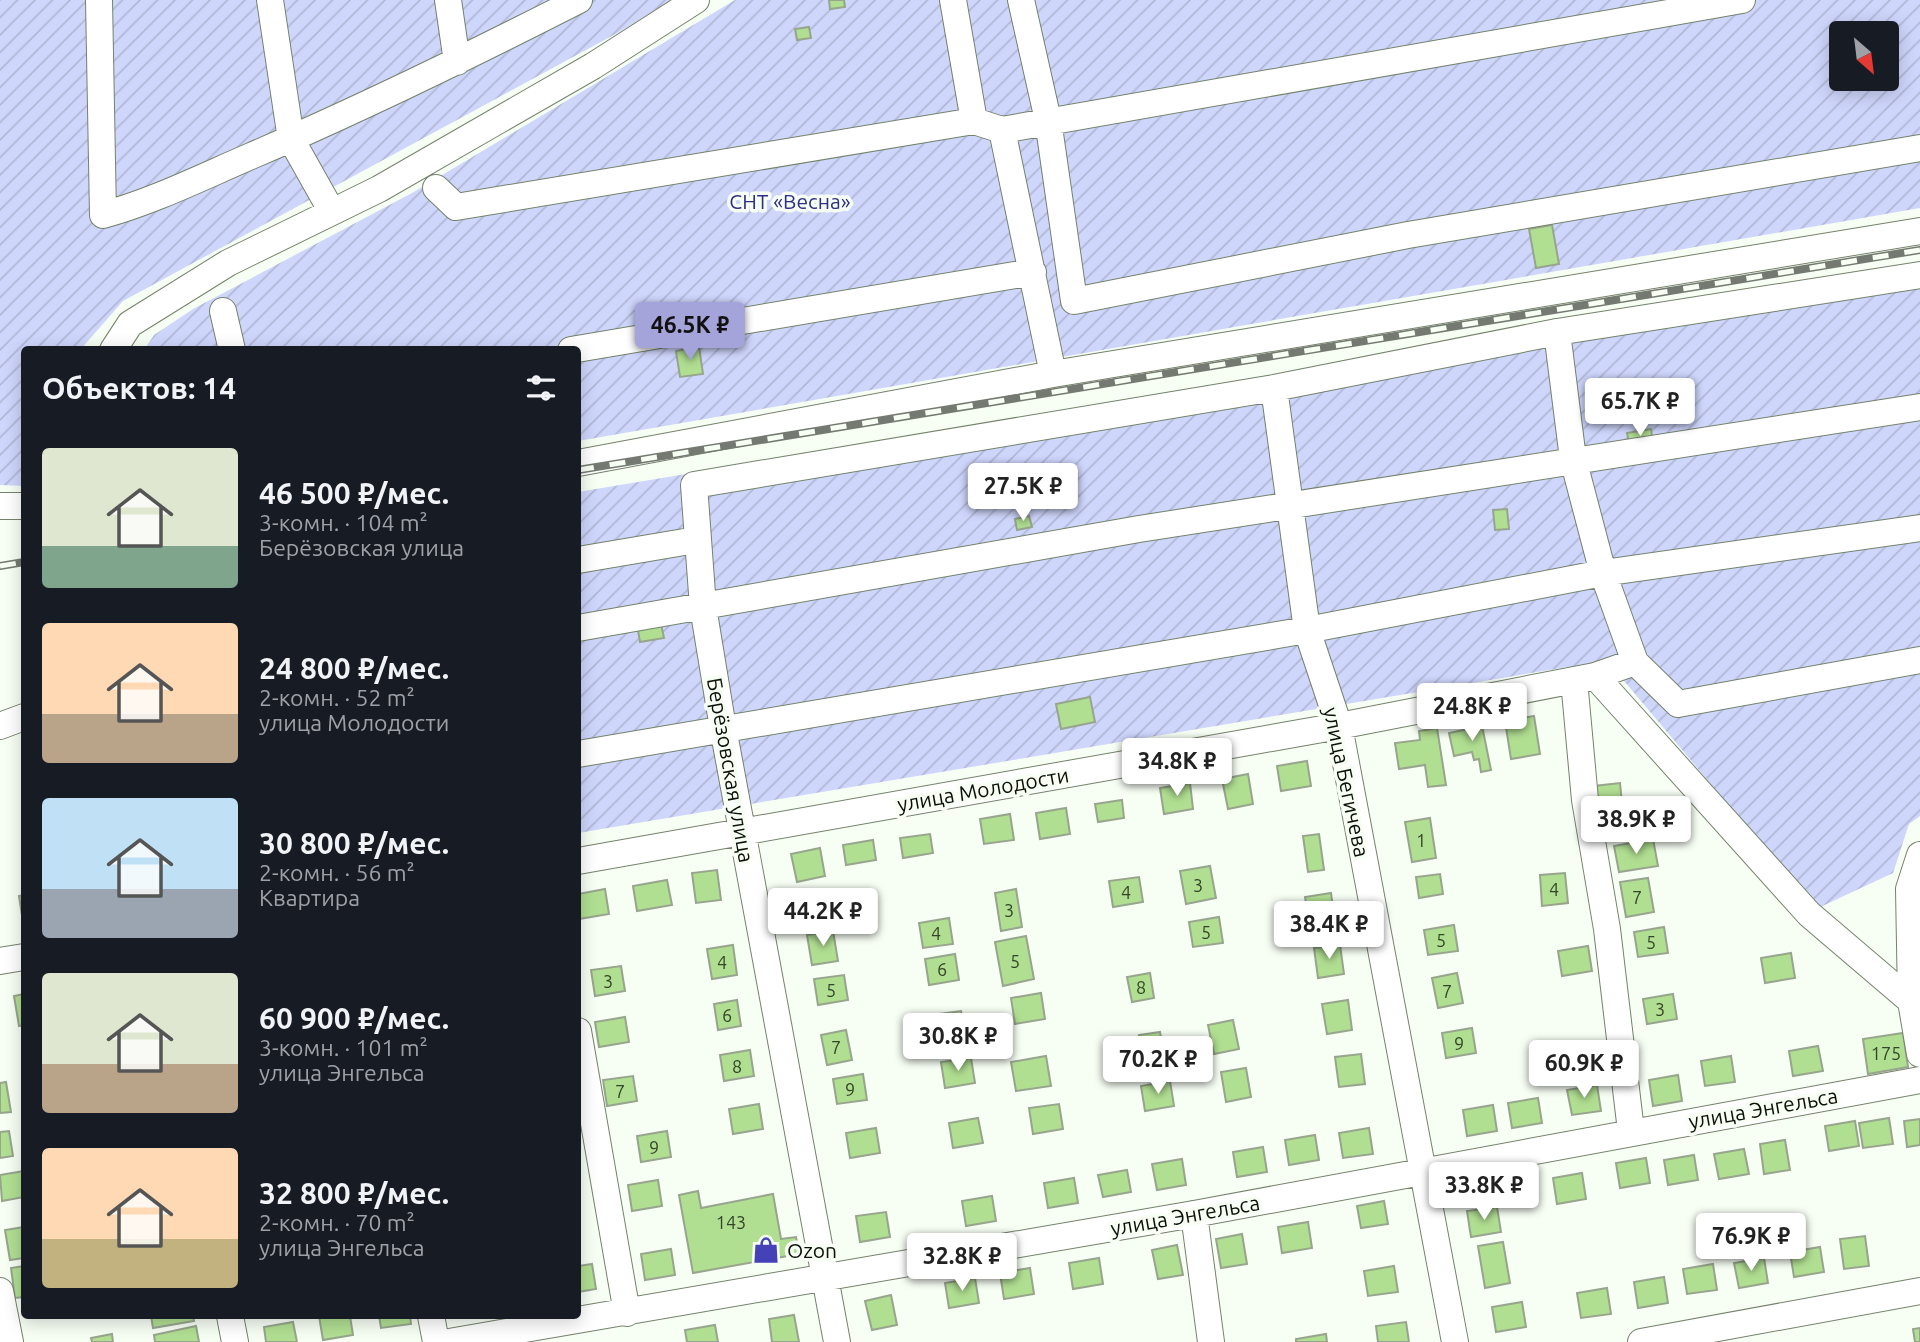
<!DOCTYPE html>
<html lang="ru">
<head>
<meta charset="utf-8">
<style>
	:root { --surface:#171b24; --page:#20242c; --text:#f1f3f6; --muted:#9ea1a6; --accent:#a4a3da }
	body { margin:0; font-family:Ubuntu,sans-serif; background:var(--page); color:var(--text); height:100vh; display:flex; flex-direction:column; font-size:26px; white-space:nowrap }
	* { box-sizing:border-box; margin:0 }
	p { font-size:23px; color:var(--muted) }
	.icon { flex:none; width:38px; height:38px; fill:none; stroke:currentColor; stroke-width:2; stroke-linecap:round; stroke-linejoin:round }
	.map { position:relative; flex:1; overflow:hidden }
	.panel { position:absolute; left:21px; top:346px; width:560px; height:973px; display:flex; flex-direction:column; background:var(--surface); border-radius:7px; box-shadow:0 4px 18px #0003 }
	.panel>* { flex:none }
	.needle { width:46px; rotate:152deg }
	.tools { position:absolute; left:1829px; top:21px; display:grid; gap:14px }
	.tools a { display:grid; place-items:center; width:70px; height:70px; border-radius:7px; background:var(--surface); box-shadow:0 4px 18px #0003; font-size:35px }
	.price { position:absolute; translate:-50% -60px; padding:0 16px; border-radius:7px; background:#fff; color:#222; font-size:23px; line-height:46px; filter:drop-shadow(0 2px 4px #0008) }
	.price::after { content:''; position:absolute; left:50%; top:42px; width:21px; height:16px; margin-left:-10px; background:inherit; clip-path:polygon(0 0,100% 0,50% 100%) }
	.price.current { background:var(--accent); color:#111 }
	ul { padding:0; list-style:none }
	li { display:flex; align-items:center; gap:21px; height:175px; padding:0 21px }
	li span { display:grid; place-items:center; flex:none; width:196px; height:140px; border-radius:7px; color:#555 }
	li>.icon { margin-inline-start:auto }
	span .icon { width:84px; height:84px; fill:#fffc; stroke-width:1 }
	li b { font-size:30px }
	h2 { display:flex; justify-content:space-between; align-items:center; height:84px; padding:0 21px; font-size:30px }
	.map>svg:first-child { display:block }
	.garden { fill:url(#garden-furrows); fill-rule:evenodd }
	.building { fill:#b1df92; stroke:#97a58d; stroke-width:2 }
	.lines { fill:none; stroke-linecap:round; stroke-linejoin:round }
	.minor-casing { stroke:#74826b; stroke-width:28 }
	.minor { stroke:#fff; stroke-width:26 }
	.rail-casing { stroke:#747a71; stroke-width:8 }
	.rail { stroke:#f7fef4; stroke-width:5; stroke-dasharray:16; stroke-linecap:butt }
	.labels { text-anchor:middle; dominant-baseline:central; stroke-width:7; stroke-linejoin:round; paint-order:stroke }
	.number-label { font-size:18px; fill:#34442a }
	.park-label { font-size:21px; fill:#302e86; stroke:#f7fef4 }
	.street-label { font-size:21px; fill:#0b1008; stroke:#f7fef4 }
	.poi-label { font-size:21px; fill:#0b1008; stroke:#f7fef4; text-anchor:start }
</style>
</head>
<body>
<div class="map">
<svg width="1920" height="1342" viewBox="0 0 1920 1342">
	<defs>
		<pattern id="garden-furrows" width="10" height="10" patternUnits="userSpaceOnUse" patternTransform="scale(1.75)"><rect width="10" height="10" fill="#cfd6fc"/><path d="M-1 1l2-2M0 10L10 0M9 11l2-2" fill="none" stroke="#b0b7d6"/></pattern>
	</defs>
	<rect width="100%" height="100%" fill="#f7fef4"/>
	<path class="garden" d="M0,0H671L621,31L123,301L80,350H24V486L0,485Z
		M735,0H1920V208L578,441V350H144L154,335L193,309L412,193ZM1841,33H1886V79H1841Z
		M1920,268V816L1909,824L1893,873L1816,909L1614,669L1591,663L578,833V492Z"/>
	<path class="building" d="M829,0H844L845,7L830,9Z
		M809,27L811,38L797,40L795,29Z
		M1552,225L1559,264L1536,268L1529,229Z
		M699,347L703,374L680,377L676,351Z
		M1651,429L1653,443L1630,447L1627,433Z
		M1507,509L1509,529L1495,530L1493,510Z
		M1029,516L1032,527L1017,530L1015,519Z
		M660,619L664,638L640,642L637,624Z
		M1090,697L1095,722L1061,729L1056,704Z
		M1480,716L1491,770L1481,772L1479,759L1474,760L1472,752L1454,756L1449,733L1468,729L1466,719Z
		M1534,716L1540,754L1511,759L1505,721Z
		M1437,728L1446,785L1428,787L1425,765L1399,769L1395,743L1420,740L1419,731Z
		M1307,761L1311,786L1281,791L1277,766Z
		M1248,774L1253,804L1228,809L1222,779Z
		M1190,783L1193,809L1164,814L1160,788Z
		M1620,783L1623,813L1598,816L1594,786Z
		M1122,800L1124,818L1098,822L1095,804Z
		M1066,808L1070,834L1040,839L1036,813Z
		M1010,814L1014,840L984,844L980,819Z
		M1430,818L1436,858L1412,862L1405,822Z
		M930,834L933,853L903,858L900,838Z
		M1319,834L1324,870L1308,872L1303,836Z
		M1653,839L1658,866L1619,872L1614,846Z
		M873,840L876,860L846,865L843,845Z
		M820,848L825,876L797,882L791,854Z
		M1210,866L1216,898L1186,904L1180,871Z
		M717,870L721,900L696,903L692,873Z
		M1565,873L1568,903L1542,906L1540,875Z
		M1440,874L1443,894L1419,898L1416,877Z
		M1139,877L1143,902L1113,907L1109,881Z
		M1648,878L1654,912L1626,917L1620,882Z
		M667,880L672,905L637,911L633,886Z
		M605,889L609,914L579,919L578,894Z
		M1016,889L1022,927L1001,931L995,893Z
		M1331,893L1335,923L1310,926L1305,897Z
		M24,895V921L23,922L19,896Z
		M1219,917L1223,943L1193,947L1189,922Z
		M949,918L953,944L923,948L919,923Z
		M1454,925L1458,951L1428,955L1424,930Z
		M1664,927L1668,953L1638,957L1634,932Z
		M833,931L838,961L812,965L807,935Z
		M1026,936L1034,979L1003,986L995,942Z
		M733,945L737,975L712,979L707,949Z
		M1340,945L1344,974L1318,978L1314,948Z
		M1588,946L1592,971L1562,976L1558,951Z
		M1791,953L1795,978L1765,983L1761,958Z
		M955,954L959,980L929,985L925,959Z
		M621,966L625,991L595,996L591,970Z
		M1150,973L1154,998L1132,1002L1127,977Z
		M1457,973L1463,1003L1438,1008L1432,978Z
		M844,975L848,1000L818,1005L814,979Z
		M1041,993L1045,1019L1015,1024L1011,998Z
		M24,994V1025L19,1026L14,996Z
		M1673,994L1677,1019L1647,1024L1643,999Z
		M737,1000L741,1026L718,1030L714,1004Z
		M1348,1000L1352,1030L1327,1034L1322,1004Z
		M961,1011L965,1030L941,1034L938,1014Z
		M625,1017L629,1042L599,1047L595,1022Z
		M1233,1020L1239,1049L1214,1054L1208,1025Z
		M1472,1028L1476,1053L1446,1058L1442,1033Z
		M846,1030L852,1060L827,1065L821,1035Z
		M1160,1032L1163,1050L1142,1053L1139,1035Z
		M1903,1033L1908,1067L1868,1074L1863,1039Z
		M1818,1046L1823,1071L1793,1076L1789,1051Z
		M750,1050L754,1076L724,1081L720,1055Z
		M1361,1054L1365,1084L1339,1087L1335,1057Z
		M1046,1056L1051,1086L1016,1091L1011,1062Z
		M1731,1056L1735,1082L1705,1086L1701,1061Z
		M971,1058L975,1083L945,1088L941,1062Z
		M1246,1068L1251,1097L1226,1102L1221,1072Z
		M863,1074L867,1100L837,1104L833,1079Z
		M1678,1075L1682,1101L1653,1106L1649,1080Z
		M633,1076L637,1101L607,1106L603,1080Z
		M1170,1081L1174,1106L1145,1111L1141,1086Z
		M6,1082L11,1112L0,1113V1083Z
		M1597,1085L1601,1111L1572,1115L1567,1090Z
		M1538,1098L1542,1123L1512,1128L1508,1103Z
		M759,1104L763,1129L733,1134L729,1109Z
		M1059,1104L1063,1129L1033,1134L1029,1108Z
		M1493,1105L1497,1131L1467,1136L1463,1110Z
		M978,1118L983,1143L953,1148L949,1123Z
		M1889,1118L1893,1144L1863,1148L1859,1123Z
		M1920,1119V1145L1907,1147L1904,1121Z
		M1855,1121L1859,1146L1829,1151L1825,1126Z
		M876,1128L880,1153L850,1158L846,1133Z
		M1369,1128L1373,1154L1343,1158L1339,1133Z
		M9,1131L13,1156L0,1158V1132Z
		M667,1131L671,1157L641,1162L637,1136Z
		M1315,1135L1319,1160L1289,1165L1285,1140Z
		M1785,1140L1790,1170L1764,1174L1760,1144Z
		M1263,1147L1267,1172L1237,1177L1233,1152Z
		M1744,1149L1749,1174L1719,1179L1714,1154Z
		M1694,1155L1698,1180L1668,1185L1664,1160Z
		M1646,1158L1650,1183L1620,1188L1616,1163Z
		M1182,1159L1186,1185L1157,1190L1152,1164Z
		M1127,1170L1131,1192L1103,1197L1098,1175Z
		M24,1171V1197L2,1201L0,1175Z
		M1582,1173L1586,1199L1557,1204L1553,1178Z
		M1074,1178L1078,1203L1048,1208L1044,1183Z
		M658,1180L662,1206L632,1211L628,1185Z
		M698,1191L701,1208L773,1194L781,1239L796,1237L799,1254L693,1273L679,1195Z
		M992,1196L996,1221L966,1226L962,1201Z
		M1384,1201L1388,1224L1361,1228L1357,1206Z
		M1497,1207L1501,1232L1471,1237L1467,1211Z
		M886,1212L890,1237L860,1242L856,1216Z
		M1308,1222L1312,1248L1282,1253L1278,1227Z
		M24,1227V1258L10,1260L5,1230Z
		M1242,1234L1247,1264L1221,1268L1216,1239Z
		M1865,1236L1869,1266L1844,1269L1840,1239Z
		M1503,1242L1510,1283L1485,1288L1478,1246Z
		M1177,1245L1183,1275L1158,1279L1152,1250Z
		M1820,1247L1824,1272L1794,1277L1790,1252Z
		M671,1249L675,1275L645,1280L641,1254Z
		M1099,1258L1103,1284L1073,1289L1069,1263Z
		M1764,1258L1768,1283L1739,1288L1734,1263Z
		M592,1264L596,1289L578,1292V1266Z
		M1713,1264L1717,1290L1687,1294L1683,1269Z
		M24,1266V1297L15,1298L11,1268Z
		M1394,1266L1398,1292L1368,1296L1364,1271Z
		M1030,1268L1034,1294L1004,1299L1000,1273Z
		M1664,1277L1668,1303L1638,1308L1634,1282Z
		M975,1278L979,1303L949,1308L945,1283Z
		M1607,1288L1611,1314L1581,1318L1577,1293Z
		M891,1295L897,1325L872,1330L865,1301Z
		M1522,1302L1526,1327L1496,1332L1492,1307Z
		M794,1315L799,1342H772L769,1319Z
		M151,1316H193L194,1321L153,1328Z
		M319,1316H350L353,1335L323,1340Z
		M379,1316H410L411,1324L381,1328Z
		M293,1322L297,1342H266L264,1327Z
		M1406,1322L1409,1342H1378L1376,1326Z
		M715,1325L718,1342H687L685,1330Z
		M196,1326L199,1342H155L154,1335Z
		M1920,1328V1342H1915L1913,1329Z
		M112,1334L113,1342H92L91,1338Z
		M1326,1334L1327,1342H1296V1339Z"/>
	<g class="lines">
		<defs>
			<path id="minor" d="M99,0L103,215C154,201 202,177 251,156C363,108 471,55 579,0
				M270,0L291,139L332,212
				M448,0L457,62
				M953,0L974,121L1002,130L1053,374
				M1021,0L1048,120L1074,301L1408,235L1920,148
				M1002,130L1742,0
				M436,188L456,207L974,121
				M223,311L232,350
				M1557,332L1573,459L1603,573L1635,662
				M113,350L130,324L228,263L379,189L593,66L696,0
				M571,350L1033,272
				M1274,388L1307,630L1339,726L1455,1342
				M578,463L1053,374L1920,231
				M0,506H24
				M578,560L696,540
				M578,628L1139,529L1920,407
				M1595,676L1809,914L1911,1001L1920,1054
				M1574,680L1585,800L1607,929L1631,1131
				M0,726L24,717
				M578,754L1307,630L1603,573L1920,528
				M578,861L1339,726L1595,676L1635,662L1678,704L1920,660
				M0,961L24,957
				M1911,1001L1909,889L1920,855
				M578,1031L627,1313
				M1194,1214L1211,1342
				M0,1291L10,1342
				M230,1316L235,1342
				M431,1316L436,1342
				M449,1342L1194,1214L1920,1080
				M837,1342L723,728L703,607L694,485L1274,388L1557,332L1920,275
				M1641,1342L1920,1291"/>
		</defs>
		<use href="#minor" class="minor-casing"/>
		<use href="#minor" class="minor"/>
		<defs>
			<path id="rail" d="M578,470L1920,250
				M0,566L24,562"/>
		</defs>
		<use href="#rail" class="rail-casing"/>
		<use href="#rail" class="rail"/>
	</g>
	<defs>
		<symbol id="shop-bare" viewBox="-9 -9 18 18"><path d="M-5-2.5h2.3a2.7 3.5 0 0 1 5.4 0H5L5.5 6h-11ZM-1.5-2.5h3a1.5 2.3 0 0 0-3 0Z" fill="#4542b8" stroke="#f7fef4" stroke-width="2.5" paint-order="stroke"/></symbol>
	</defs>
	<g fill-rule="evenodd">
		<use href="#shop-bare" x="747" y="1231" width="38" height="38"/>
	</g>
	<g class="labels">
		<g class="number-label">
			<text x="1421" y="840">1</text>
			<text x="1198" y="885">3</text>
			<text x="1554" y="889">4</text>
			<text x="1126" y="892">4</text>
			<text x="1637" y="897">7</text>
			<text x="1009" y="910">3</text>
			<text x="1206" y="932">5</text>
			<text x="936" y="933">4</text>
			<text x="1441" y="940">5</text>
			<text x="1651" y="942">5</text>
			<text x="1015" y="961">5</text>
			<text x="722" y="962">4</text>
			<text x="942" y="969">6</text>
			<text x="608" y="981">3</text>
			<text x="1141" y="987">8</text>
			<text x="831" y="990">5</text>
			<text x="1447" y="991">7</text>
			<text x="1660" y="1009">3</text>
			<text x="727" y="1015">6</text>
			<text x="1459" y="1043">9</text>
			<text x="836" y="1047">7</text>
			<text x="1886" y="1053">175</text>
			<text x="737" y="1066">8</text>
			<text x="850" y="1089">9</text>
			<text x="620" y="1091">7</text>
			<text x="654" y="1147">9</text>
			<text x="731" y="1222">143</text>
		</g>
		<g class="park-label">
			<text x="790" y="201">СНТ «Весна»</text>
		</g>
		<g class="street-label">
			<text transform="translate(731 770) rotate(80)">Берёзовская улица</text>
			<text transform="translate(1347 782) rotate(78)">улица Бегичева</text>
			<text transform="translate(983 789) rotate(-10)">улица Молодости</text>
			<text transform="translate(1763 1108) rotate(-10)">улица Энгельса</text>
			<text transform="translate(1185 1215) rotate(-10)">улица Энгельса</text>
		</g>
		<g class="poi-label">
			<text x="787" y="1250">Ozon</text>
		</g>
	</g>
</svg>
<div class="tools">
<a><svg class="needle" viewBox="-14 -14 28 28"><path d="M0-13l5 13h-10z" fill="#e53935"/><path d="M0 13l5-13h-10z" fill="#9ea1a6"/></svg></a>
</div>
<b class="price current" style="left:690px;top:362px">46.5K ₽</b>
<b class="price" style="left:1640px;top:438px">65.7K ₽</b>
<b class="price" style="left:1023px;top:523px">27.5K ₽</b>
<b class="price" style="left:1472px;top:743px">24.8K ₽</b>
<b class="price" style="left:1177px;top:798px">34.8K ₽</b>
<b class="price" style="left:1636px;top:856px">38.9K ₽</b>
<b class="price" style="left:823px;top:948px">44.2K ₽</b>
<b class="price" style="left:1329px;top:961px">38.4K ₽</b>
<b class="price" style="left:958px;top:1073px">30.8K ₽</b>
<b class="price" style="left:1158px;top:1096px">70.2K ₽</b>
<b class="price" style="left:1584px;top:1100px">60.9K ₽</b>
<b class="price" style="left:1484px;top:1222px">33.8K ₽</b>
<b class="price" style="left:1751px;top:1273px">76.9K ₽</b>
<b class="price" style="left:962px;top:1293px">32.8K ₽</b>
<section class="panel">
<h2>Объектов: 14<svg class="icon" aria-label="filters" viewBox="0 0 24 24"><path d="M4 7h16M4 17h16"/><circle cx="9" cy="7" r="2"/><circle cx="15" cy="17" r="2"/></svg></h2>
<ul>
<li><span style="background:linear-gradient(#dfe7d0 70%,#7fa58c 0)"><svg class="icon" aria-label="home" viewBox="0 0 24 24"><path d="M3 11l9-7 9 7M6 9v11h12V9"/></svg></span><div><b>46 500 ₽/мес.</b><p>3-комн. · 104 m²</p><p>Берёзовская улица</p></div></li>
<li><span style="background:linear-gradient(#ffd9b3 65%,#b9a48a 0)"><svg class="icon" aria-label="home" viewBox="0 0 24 24"><path d="M3 11l9-7 9 7M6 9v11h12V9"/></svg></span><div><b>24 800 ₽/мес.</b><p>2-комн. · 52 m²</p><p>улица Молодости</p></div></li>
<li><span style="background:linear-gradient(#bfe0f5 65%,#9aa5b1 0)"><svg class="icon" aria-label="home" viewBox="0 0 24 24"><path d="M3 11l9-7 9 7M6 9v11h12V9"/></svg></span><div><b>30 800 ₽/мес.</b><p>2-комн. · 56 m²</p><p>Квартира</p></div></li>
<li><span style="background:linear-gradient(#dfe7d0 65%,#b9a48a 0)"><svg class="icon" aria-label="home" viewBox="0 0 24 24"><path d="M3 11l9-7 9 7M6 9v11h12V9"/></svg></span><div><b>60 900 ₽/мес.</b><p>3-комн. · 101 m²</p><p>улица Энгельса</p></div></li>
<li><span style="background:linear-gradient(#ffd9b3 65%,#c2b280 0)"><svg class="icon" aria-label="home" viewBox="0 0 24 24"><path d="M3 11l9-7 9 7M6 9v11h12V9"/></svg></span><div><b>32 800 ₽/мес.</b><p>2-комн. · 70 m²</p><p>улица Энгельса</p></div></li>
</ul>
</section>
</div>
</body>
</html>
